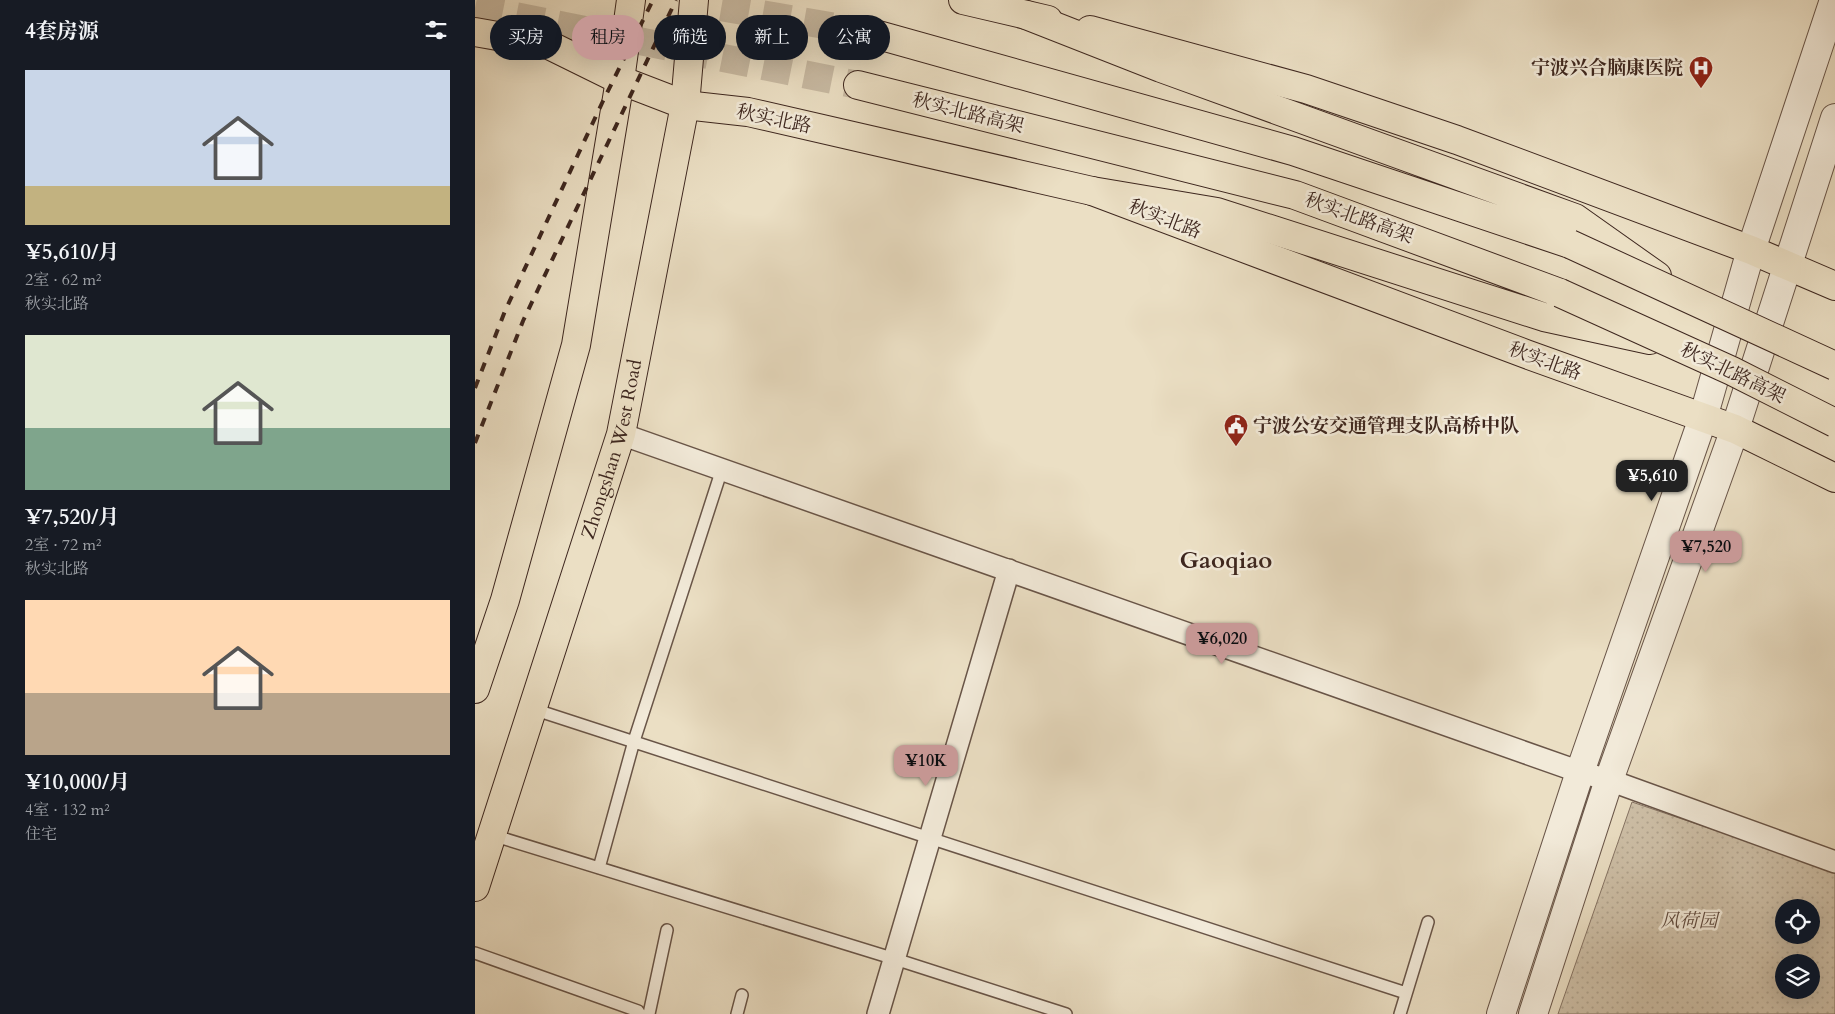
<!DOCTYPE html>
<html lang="zh">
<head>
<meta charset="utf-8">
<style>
	:root { --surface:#171b24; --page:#20242c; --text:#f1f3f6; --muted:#9ea1a6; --accent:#c59692 }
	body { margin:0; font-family:Cardo,"Noto Serif SC",serif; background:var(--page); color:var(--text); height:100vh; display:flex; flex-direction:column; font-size:19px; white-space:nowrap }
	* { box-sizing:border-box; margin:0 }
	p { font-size:16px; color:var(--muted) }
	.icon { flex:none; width:28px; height:28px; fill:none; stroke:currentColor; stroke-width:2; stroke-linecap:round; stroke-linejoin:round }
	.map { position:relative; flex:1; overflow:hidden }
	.drawer { display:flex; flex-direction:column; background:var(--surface); width:475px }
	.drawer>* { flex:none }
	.guide { position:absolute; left:15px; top:15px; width:475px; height:45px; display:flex; gap:10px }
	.fabs { position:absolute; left:1300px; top:899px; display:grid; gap:10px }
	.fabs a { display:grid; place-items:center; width:45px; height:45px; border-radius:50%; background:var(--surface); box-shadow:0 5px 20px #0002; font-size:25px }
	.price { position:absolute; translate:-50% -42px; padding:0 11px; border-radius:10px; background:var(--accent); color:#111; font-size:16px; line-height:32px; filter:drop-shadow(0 1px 2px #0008) }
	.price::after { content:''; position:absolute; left:50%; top:30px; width:15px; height:11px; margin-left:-8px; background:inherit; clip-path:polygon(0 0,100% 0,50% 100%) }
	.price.active { background:#222; color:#fff }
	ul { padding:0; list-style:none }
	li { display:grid; align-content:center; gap:10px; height:265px; padding:0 25px }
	li span { display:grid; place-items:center; height:155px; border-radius:0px; color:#555 }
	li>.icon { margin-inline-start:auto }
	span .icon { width:90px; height:90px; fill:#fffc; stroke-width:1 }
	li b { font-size:21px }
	h2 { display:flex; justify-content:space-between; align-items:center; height:60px; padding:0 25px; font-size:21px }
	.chip { padding:0 18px; border-radius:22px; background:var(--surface); box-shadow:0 5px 20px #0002; font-size:18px; line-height:45px }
	.chip.active { background:var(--accent); color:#111 }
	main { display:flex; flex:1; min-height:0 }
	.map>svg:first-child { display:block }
	.grass { fill:url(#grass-dots); stroke:#867464; fill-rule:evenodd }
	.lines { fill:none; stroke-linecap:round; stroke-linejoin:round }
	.trunk-tunnel { stroke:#c8baa3; stroke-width:28; stroke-dasharray:28 14; stroke-linecap:butt }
	.service-casing { stroke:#695548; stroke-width:14 }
	.minor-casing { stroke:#695548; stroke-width:24 }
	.tertiary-casing { stroke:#695548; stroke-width:30 }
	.primary-casing { stroke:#3e271f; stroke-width:30 }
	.trunk-casing { stroke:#3e271f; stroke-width:30 }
	.service { stroke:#f2ead9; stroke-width:11 }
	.minor { stroke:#f2ead9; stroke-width:21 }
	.tertiary { stroke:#f2ead9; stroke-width:28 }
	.primary { stroke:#ebdfc4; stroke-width:28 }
	.trunk { stroke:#ebdfc4; stroke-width:28 }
	.rail { stroke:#3e271f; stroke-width:4; stroke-dasharray:9 9; stroke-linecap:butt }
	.trunk-bridge-casing { stroke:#3e271f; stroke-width:30; stroke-linecap:butt }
	.trunk-bridge { stroke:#ebdfc4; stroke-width:28 }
	.labels { text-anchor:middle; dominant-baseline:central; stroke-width:5; stroke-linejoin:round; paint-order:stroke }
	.poi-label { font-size:19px; font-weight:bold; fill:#3e271f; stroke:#f2ead9; text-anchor:end }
	.street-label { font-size:19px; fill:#3e271f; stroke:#f2ead9 }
	.park-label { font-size:19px; font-style:italic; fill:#624d41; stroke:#f2ead9 }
	.district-label { font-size:24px; font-weight:bold; fill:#3e271f; stroke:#f2ead9 }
</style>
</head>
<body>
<main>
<section class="drawer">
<h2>4套房源<svg class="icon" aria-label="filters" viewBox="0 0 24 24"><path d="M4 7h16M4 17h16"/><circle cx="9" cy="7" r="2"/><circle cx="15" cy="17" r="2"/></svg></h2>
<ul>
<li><span style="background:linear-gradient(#c9d6e8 75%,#c2b280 0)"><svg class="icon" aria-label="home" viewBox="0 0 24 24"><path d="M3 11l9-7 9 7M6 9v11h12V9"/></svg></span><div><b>¥5,610/月</b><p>2室 · 62 m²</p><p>秋实北路</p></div></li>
<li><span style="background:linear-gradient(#dfe7d0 60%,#7fa58c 0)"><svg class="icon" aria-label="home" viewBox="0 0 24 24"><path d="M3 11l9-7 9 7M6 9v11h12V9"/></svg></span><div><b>¥7,520/月</b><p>2室 · 72 m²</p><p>秋实北路</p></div></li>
<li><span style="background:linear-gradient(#ffd9b3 60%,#b9a48a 0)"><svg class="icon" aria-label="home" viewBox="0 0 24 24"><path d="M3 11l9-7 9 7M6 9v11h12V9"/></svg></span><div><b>¥10,000/月</b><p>4室 · 132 m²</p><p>住宅</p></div></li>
</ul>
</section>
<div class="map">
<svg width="1360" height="1014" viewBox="0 0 1360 1014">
	<defs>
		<pattern id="grass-dots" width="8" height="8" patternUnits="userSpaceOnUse" patternTransform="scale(1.25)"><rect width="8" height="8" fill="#cec0a8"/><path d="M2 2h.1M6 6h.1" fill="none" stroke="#b2a590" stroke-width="1.8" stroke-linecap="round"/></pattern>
	</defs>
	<rect width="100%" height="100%" fill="#ebdfc4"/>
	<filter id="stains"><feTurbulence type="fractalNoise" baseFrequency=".004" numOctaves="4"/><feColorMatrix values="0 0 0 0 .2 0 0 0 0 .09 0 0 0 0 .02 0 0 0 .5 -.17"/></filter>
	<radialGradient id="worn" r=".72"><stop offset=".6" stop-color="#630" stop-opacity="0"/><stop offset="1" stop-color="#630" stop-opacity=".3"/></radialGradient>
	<path class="grass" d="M1157,802L1360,871V1014H1083ZM1309,908H1336V935H1309ZM1309,962H1336V990H1309Z"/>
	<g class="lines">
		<path class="trunk-tunnel" d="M205,0L396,33
			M0,8L383,85"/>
		<defs>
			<path id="service" d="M58,709L931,993
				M17,835L420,959L591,1014
				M124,868L159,741L247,469
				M0,953L163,1011L165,1014
				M174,1014L192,930
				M262,1014L267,995
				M925,1014L953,922"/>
			<path id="minor" d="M146,434L1105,772L1134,780L1360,862
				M403,1014L534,570"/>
			<path id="tertiary" d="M1026,1014L1105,772L1228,418L1276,250L1359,0
				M1058,1014L1134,780L1260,429L1360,118"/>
			<g id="primary">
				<path d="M488,0L573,20"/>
				<path d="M615,30L831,89L982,140L1276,250L1360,286"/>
				<path d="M0,32L74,45L145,80L210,105L273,112L617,191L1051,354L1260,429L1360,478"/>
				<path d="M0,689L30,600L101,345L145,80L156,0"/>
				<path id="s1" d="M0,887L146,434L210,105L219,0"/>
			</g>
			<path id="trunk" d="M551,15L686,68L1100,218L1182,276
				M396,33L818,151L1095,244
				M383,85L820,195L1085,293
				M617,191L742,212L1069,317L1175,340"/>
		</defs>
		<use href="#service" class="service-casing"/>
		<use href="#minor" class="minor-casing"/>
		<use href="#tertiary" class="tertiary-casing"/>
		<use href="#primary" class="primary-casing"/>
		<use href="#trunk" class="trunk-casing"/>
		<use href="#service" class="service"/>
		<use href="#minor" class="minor"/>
		<use href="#tertiary" class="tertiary"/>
		<use href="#primary" class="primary"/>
		<use href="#trunk" class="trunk"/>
		<path class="rail" d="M0,388L30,311L128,101L178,0
			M0,443L48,321L201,0"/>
		<defs>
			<path id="trunk-bridge" d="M1095,244L1360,366
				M1085,293L1257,371L1360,423"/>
		</defs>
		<use href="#trunk-bridge" class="trunk-bridge-casing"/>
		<use href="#trunk-bridge" class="trunk-bridge"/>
	</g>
	<defs>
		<symbol id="hospital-pin" viewBox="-11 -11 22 30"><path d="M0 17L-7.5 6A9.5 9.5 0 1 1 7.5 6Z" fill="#8f2418" stroke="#f2ead9"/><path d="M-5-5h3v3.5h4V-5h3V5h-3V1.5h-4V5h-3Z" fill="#fff"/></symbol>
		<symbol id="civic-pin" viewBox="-11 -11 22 30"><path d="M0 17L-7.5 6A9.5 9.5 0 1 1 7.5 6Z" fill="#8f2418" stroke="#f2ead9"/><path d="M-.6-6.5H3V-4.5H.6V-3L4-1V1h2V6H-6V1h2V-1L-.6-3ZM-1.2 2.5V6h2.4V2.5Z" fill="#fff"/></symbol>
	</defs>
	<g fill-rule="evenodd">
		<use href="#hospital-pin" x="1212" y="54" width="28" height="38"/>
		<use href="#civic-pin" x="747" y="412" width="28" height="38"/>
	</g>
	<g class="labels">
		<g class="poi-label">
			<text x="1208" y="68">宁波兴合脑康医院</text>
			<text x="778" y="426" text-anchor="start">宁波公安交通管理支队高桥中队</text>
		</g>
		<g class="street-label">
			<text transform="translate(493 113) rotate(14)">秋实北路高架</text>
			<text transform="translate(299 119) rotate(12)">秋实北路</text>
			<text transform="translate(884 218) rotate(20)">秋实北路高架</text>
			<text transform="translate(690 219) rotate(21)">秋实北路</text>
			<text transform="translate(1070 361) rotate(20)">秋实北路</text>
			<text transform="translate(1258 373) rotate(26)">秋实北路高架</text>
			<text stroke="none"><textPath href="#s1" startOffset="459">Zhongshan West Road</textPath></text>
		</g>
		<g class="park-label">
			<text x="1214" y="921">风荷园</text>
		</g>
		<g class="district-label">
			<text x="751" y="560">Gaoqiao</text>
		</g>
	</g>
	<rect width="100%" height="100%" filter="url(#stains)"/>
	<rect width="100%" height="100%" fill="url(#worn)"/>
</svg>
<div class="fabs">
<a><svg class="icon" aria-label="locate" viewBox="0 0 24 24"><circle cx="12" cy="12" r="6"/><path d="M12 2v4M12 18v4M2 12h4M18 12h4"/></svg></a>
<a><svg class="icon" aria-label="layers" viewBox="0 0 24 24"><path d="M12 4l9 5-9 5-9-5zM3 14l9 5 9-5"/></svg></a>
</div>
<b class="price active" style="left:1177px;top:502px">¥5,610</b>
<b class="price" style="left:1231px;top:573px">¥7,520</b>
<b class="price" style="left:747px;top:665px">¥6,020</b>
<b class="price" style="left:451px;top:787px">¥10K</b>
<div class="guide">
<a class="chip">买房</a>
<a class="chip active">租房</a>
<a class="chip">筛选</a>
<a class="chip">新上</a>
<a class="chip">公寓</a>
</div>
</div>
</main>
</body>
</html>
